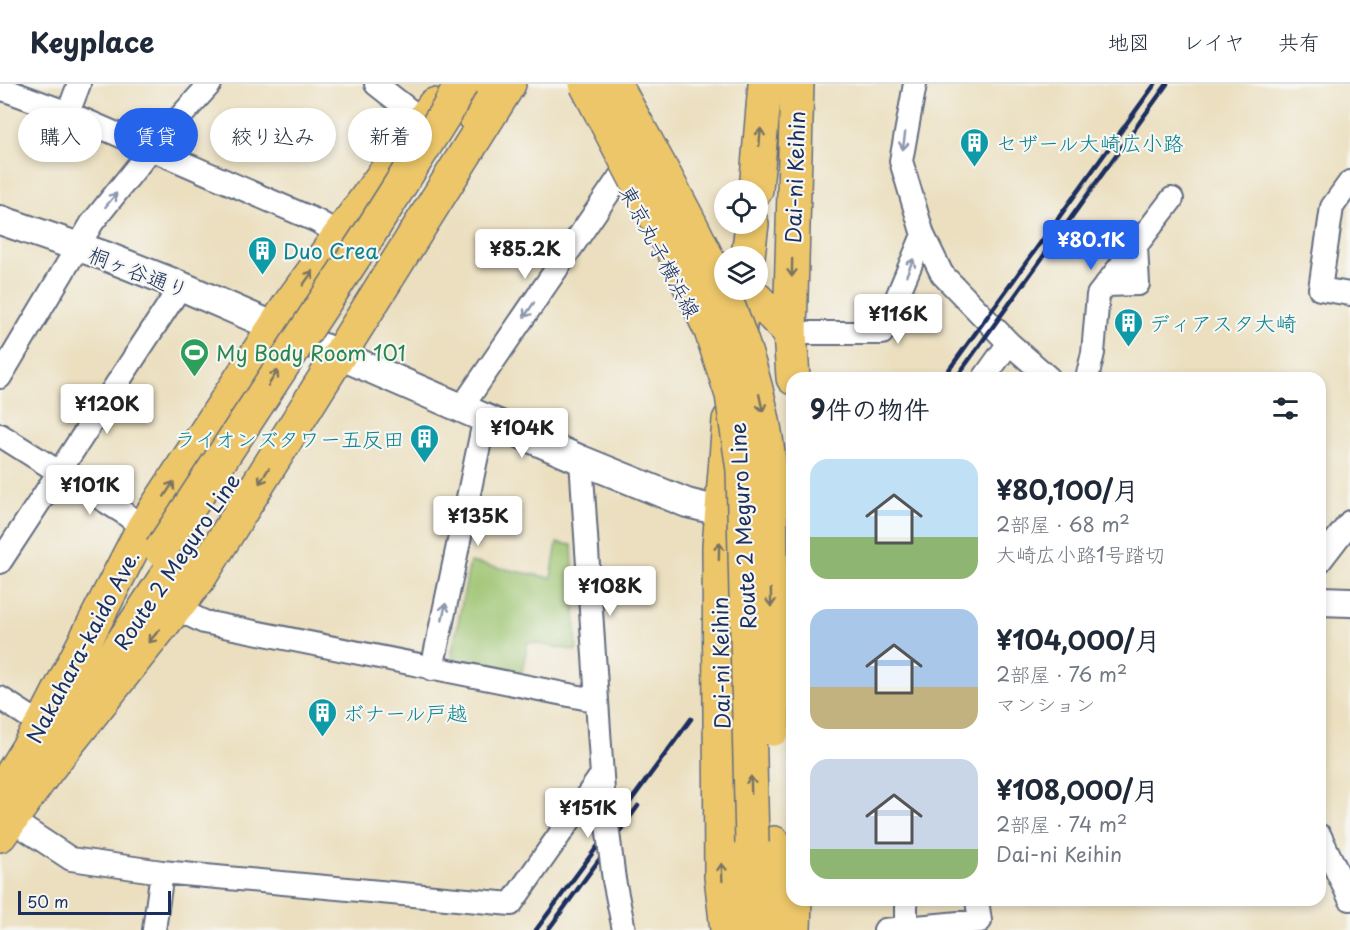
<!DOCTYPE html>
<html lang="ja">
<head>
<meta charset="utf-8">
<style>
	:root { --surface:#fff; --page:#f6f6f7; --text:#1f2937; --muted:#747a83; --line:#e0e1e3; --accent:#2563eb }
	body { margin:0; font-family:"Playpen Sans","Klee One",sans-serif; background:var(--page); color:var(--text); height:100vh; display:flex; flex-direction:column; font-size:22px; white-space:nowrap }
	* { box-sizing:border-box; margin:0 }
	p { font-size:20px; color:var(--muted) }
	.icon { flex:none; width:33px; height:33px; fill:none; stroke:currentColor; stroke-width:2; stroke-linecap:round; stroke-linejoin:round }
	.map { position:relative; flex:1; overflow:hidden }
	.details { position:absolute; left:786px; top:288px; width:540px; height:534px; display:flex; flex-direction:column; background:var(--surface); border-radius:18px; box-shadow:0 3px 9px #0003 }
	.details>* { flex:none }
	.top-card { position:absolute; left:18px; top:24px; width:570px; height:54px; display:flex; gap:12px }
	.controls { position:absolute; left:714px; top:96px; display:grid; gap:12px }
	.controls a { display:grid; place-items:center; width:54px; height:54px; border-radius:50%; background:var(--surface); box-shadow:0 3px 9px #0003; font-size:30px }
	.scale { position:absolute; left:18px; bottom:15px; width:153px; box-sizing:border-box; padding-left:6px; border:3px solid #1b2f5e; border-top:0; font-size:16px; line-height:21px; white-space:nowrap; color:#1b2f5e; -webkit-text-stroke:4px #f6f6f2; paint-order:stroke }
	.price { position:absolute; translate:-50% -51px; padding:0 14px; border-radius:6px; background:#fff; color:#222; font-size:20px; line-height:39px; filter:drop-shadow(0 2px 3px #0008) }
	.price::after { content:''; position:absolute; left:50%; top:36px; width:18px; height:14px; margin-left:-9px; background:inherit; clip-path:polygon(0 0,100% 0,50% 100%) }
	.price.on { background:var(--accent); color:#fff }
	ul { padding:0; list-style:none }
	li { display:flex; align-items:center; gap:18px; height:150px; padding:0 24px }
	li span { display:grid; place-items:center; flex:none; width:168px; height:120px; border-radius:18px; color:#555 }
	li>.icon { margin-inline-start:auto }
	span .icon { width:72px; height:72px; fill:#fffc; stroke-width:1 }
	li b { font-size:26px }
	h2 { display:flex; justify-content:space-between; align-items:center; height:72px; padding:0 24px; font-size:26px }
	.pill { padding:0 21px; border-radius:27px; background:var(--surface); box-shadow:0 3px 9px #0003; font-size:21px; line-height:54px }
	.pill.on { background:var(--accent); color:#fff }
	header { display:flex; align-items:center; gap:36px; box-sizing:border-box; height:84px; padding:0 30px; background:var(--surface); border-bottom:2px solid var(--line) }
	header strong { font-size:28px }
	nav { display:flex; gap:33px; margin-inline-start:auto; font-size:21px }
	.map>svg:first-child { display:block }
	.green { fill:#9cc36e; stroke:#5c7966; stroke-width:1.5 }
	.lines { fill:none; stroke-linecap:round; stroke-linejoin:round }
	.minor-casing { stroke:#646d80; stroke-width:26 }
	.tertiary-casing { stroke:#646d80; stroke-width:32 }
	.primary-casing { stroke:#646d80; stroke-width:36 }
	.trunk-casing { stroke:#646d80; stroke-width:36 }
	.motorway-casing { stroke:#646d80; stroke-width:36 }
	.minor { stroke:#fff; stroke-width:22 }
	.tertiary { stroke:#fff; stroke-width:28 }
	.primary { stroke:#ecc669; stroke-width:33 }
	.trunk { stroke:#ecc669; stroke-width:33 }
	.motorway { stroke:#ecc669; stroke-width:33 }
	.rail { stroke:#1b2f5e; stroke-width:4.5 }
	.minor-bridge-casing { stroke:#646d80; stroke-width:26; stroke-linecap:butt }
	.motorway-bridge-casing { stroke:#646d80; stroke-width:36; stroke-linecap:butt }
	.minor-bridge { stroke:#fff; stroke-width:22 }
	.motorway-bridge { stroke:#ecc669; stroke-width:33 }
	.oneway { stroke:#797363 }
	.oneway2 { stroke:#8d97ae }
	.labels { text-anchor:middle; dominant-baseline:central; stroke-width:4.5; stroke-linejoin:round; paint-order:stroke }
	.culture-label { font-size:21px; fill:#0d838f; stroke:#f6f6f2; text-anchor:start }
	.street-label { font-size:21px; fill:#1b2f5e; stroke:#f6f6f2 }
	.leisure-label { font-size:21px; fill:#27864d; stroke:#f6f6f2; text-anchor:start }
</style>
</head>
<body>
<header>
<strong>Keyplace</strong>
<nav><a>地図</a><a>レイヤ</a><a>共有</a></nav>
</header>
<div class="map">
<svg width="1350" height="846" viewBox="0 0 1350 846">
	<rect width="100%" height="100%" fill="#f6f6f2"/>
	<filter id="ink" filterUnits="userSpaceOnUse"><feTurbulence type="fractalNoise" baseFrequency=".0167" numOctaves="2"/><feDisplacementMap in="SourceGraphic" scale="12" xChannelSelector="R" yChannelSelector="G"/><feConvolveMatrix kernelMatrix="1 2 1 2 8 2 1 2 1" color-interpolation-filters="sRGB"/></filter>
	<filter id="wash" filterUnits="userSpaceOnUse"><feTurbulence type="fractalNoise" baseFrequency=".008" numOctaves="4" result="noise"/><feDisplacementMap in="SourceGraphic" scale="24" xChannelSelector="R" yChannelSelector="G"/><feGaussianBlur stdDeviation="1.35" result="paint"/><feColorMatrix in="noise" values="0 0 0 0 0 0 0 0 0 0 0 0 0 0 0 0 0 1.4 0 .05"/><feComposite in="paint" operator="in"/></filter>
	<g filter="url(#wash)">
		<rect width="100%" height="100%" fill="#ebdfbf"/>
		<path class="green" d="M557,459L572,461L577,567L528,558L521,592L454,578L452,569L470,478L551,494Z"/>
	</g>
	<g filter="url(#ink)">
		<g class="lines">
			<defs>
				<path id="minor" d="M376,0L423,37
					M915,0L901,77L923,151L942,190L1009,259L1049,294
					M0,4L68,29L317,137L339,150
					M68,29L79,0
					M1350,98L1332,123L1320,205L1350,210
					M1106,201L1138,200L1136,162
					M790,249H882L923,151
					M0,293L92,139L152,64L210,0
					M984,294L1009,259
					M1087,294L1093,269L1098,211L1172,115
					M462,323L621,91
					M0,351L124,429L143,444
					M581,376L603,707
					M1320,477L1350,438
					M0,478L181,202
					M177,525L204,538L594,616
					M432,585L485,333
					M0,614L42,641
					M10,735L71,775L162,788L511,820L600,693
					M1320,752L1350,815
					M614,796L624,846
					M906,816V844
					M154,846L162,788
					M885,846L980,837L977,816"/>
				<path id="tertiary" d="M0,136L105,172L181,202L581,376L687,419L792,445
					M1320,517L1350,518"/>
				<path id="primary" d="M748,206L790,249
					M0,709L42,641L143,444L289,221L434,21
					M0,751L46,687L198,496L509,0"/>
				<path id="trunk" d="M756,106L765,0
					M748,172L752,140
					M738,260L744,206
					M793,294L790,249L797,0
					M727,846L721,792L719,463L729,336
					M794,846L795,816"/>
				<path id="motorway" d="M472,30L492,0
					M42,641L79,589
					M46,687L87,612L177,476
					M774,759L776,846
					M751,846L752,759"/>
			</defs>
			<use href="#minor" class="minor-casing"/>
			<use href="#tertiary" class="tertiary-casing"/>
			<use href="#primary" class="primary-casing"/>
			<use href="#trunk" class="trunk-casing"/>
			<use href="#motorway" class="motorway-casing"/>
			<use href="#minor" class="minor"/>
			<use href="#tertiary" class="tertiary"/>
			<use href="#primary" class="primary"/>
			<use href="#trunk" class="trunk"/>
			<use href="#motorway" class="motorway"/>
			<path class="rail" d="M943,294L1155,0
				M956,294L1167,0
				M536,846L691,635
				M548,846L638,722"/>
			<defs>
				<path id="minor-bridge" d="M603,709L614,796"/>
				<path id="motorway-bridge" d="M586,0L674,168L711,247L732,311L743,386L752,759
					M615,0C681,124 758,243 770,387L773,645
					M161,466L366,155L448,25L461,0"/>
			</defs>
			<use href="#minor-bridge" class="minor-bridge-casing"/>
			<use href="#motorway-bridge" class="motorway-bridge-casing"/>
			<use href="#minor-bridge" class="minor-bridge"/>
			<use href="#motorway-bridge" class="motorway-bridge"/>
		</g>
		<defs><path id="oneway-shaft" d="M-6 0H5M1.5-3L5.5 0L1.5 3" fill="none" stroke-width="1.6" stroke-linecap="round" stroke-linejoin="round" transform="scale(1.5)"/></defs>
		<g class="oneway">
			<use href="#oneway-shaft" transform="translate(760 53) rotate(-85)"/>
			<use href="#oneway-shaft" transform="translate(792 184) rotate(91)"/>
			<use href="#oneway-shaft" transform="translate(308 194) rotate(-55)"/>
			<use href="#oneway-shaft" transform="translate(273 294) rotate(-57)"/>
			<use href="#oneway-shaft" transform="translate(761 319) rotate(78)"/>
			<use href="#oneway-shaft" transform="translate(264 392) rotate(122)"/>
			<use href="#oneway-shaft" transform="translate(169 405) rotate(-57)"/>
			<use href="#oneway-shaft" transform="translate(719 467) rotate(-89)"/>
			<use href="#oneway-shaft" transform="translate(771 514) rotate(89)"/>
			<use href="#oneway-shaft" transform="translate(154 552) rotate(130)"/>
			<use href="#oneway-shaft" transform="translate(751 701) rotate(-91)"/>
			<use href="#oneway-shaft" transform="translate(722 788) rotate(-92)"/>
		</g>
		<g class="oneway2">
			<use href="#oneway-shaft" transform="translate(904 57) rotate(98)"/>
			<use href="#oneway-shaft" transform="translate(111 116) rotate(-51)"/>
			<use href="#oneway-shaft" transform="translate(910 183) rotate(-67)"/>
			<use href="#oneway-shaft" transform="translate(529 226) rotate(124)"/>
			<use href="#oneway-shaft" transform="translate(444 528) rotate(-78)"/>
		</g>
	</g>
	<defs>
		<symbol id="building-pin" viewBox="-11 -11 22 30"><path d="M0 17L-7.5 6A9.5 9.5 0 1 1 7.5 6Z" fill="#0f9aa8" stroke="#f6f6f2"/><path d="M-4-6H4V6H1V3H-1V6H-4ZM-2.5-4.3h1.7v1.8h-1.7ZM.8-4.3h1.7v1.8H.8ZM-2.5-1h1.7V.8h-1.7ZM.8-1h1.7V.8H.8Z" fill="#fff"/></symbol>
		<symbol id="stadium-pin" viewBox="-11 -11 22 30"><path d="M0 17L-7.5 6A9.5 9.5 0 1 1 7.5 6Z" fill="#2e9e5b" stroke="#f6f6f2"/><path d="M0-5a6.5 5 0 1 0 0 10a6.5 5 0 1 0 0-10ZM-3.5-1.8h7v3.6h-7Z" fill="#fff"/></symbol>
	</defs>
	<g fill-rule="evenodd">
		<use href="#building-pin" x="958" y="42" width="33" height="45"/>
		<use href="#building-pin" x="246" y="150" width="33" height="45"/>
		<use href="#building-pin" x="1112" y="222" width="33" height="45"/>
		<use href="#stadium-pin" x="178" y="252" width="33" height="45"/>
		<use href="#building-pin" x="408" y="338" width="33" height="45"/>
		<use href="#building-pin" x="306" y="612" width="33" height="45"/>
	</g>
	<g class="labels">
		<g class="culture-label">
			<text x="996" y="58">セザール大崎広小路</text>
			<text x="283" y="166">Duo Crea</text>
			<text x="1149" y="238">ディアスタ大崎</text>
			<text x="404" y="354" text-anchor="end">ライオンズタワー五反田</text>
			<text x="343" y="628">ボナール戸越</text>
		</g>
		<g class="street-label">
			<text transform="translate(794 93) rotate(-88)">Dai-ni Keihin</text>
			<text transform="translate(661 167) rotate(62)">東京丸子横浜線</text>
			<text transform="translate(139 187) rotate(21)">桐ヶ谷通り</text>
			<text transform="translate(742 442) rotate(-93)">Route 2 Meguro Line</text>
			<text transform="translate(176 477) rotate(-56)">Route 2 Meguro Line</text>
			<text transform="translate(82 562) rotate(-62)">Nakahara-kaido Ave.</text>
			<text transform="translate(720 579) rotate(-91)">Dai-ni Keihin</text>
		</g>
		<g class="leisure-label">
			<text x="216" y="268">My Body Room 101</text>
		</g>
	</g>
</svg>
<div class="controls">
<a><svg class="icon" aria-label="locate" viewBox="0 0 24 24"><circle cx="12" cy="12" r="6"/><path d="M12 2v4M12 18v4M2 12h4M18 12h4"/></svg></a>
<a><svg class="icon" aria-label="layers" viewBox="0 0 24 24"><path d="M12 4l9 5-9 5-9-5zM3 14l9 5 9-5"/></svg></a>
</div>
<div class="scale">50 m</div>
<b class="price on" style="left:1091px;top:187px">¥80.1K</b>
<b class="price" style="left:525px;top:196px">¥85.2K</b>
<b class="price" style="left:898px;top:261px">¥116K</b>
<b class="price" style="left:107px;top:351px">¥120K</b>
<b class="price" style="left:522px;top:375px">¥104K</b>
<b class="price" style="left:90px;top:432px">¥101K</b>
<b class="price" style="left:478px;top:463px">¥135K</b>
<b class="price" style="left:610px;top:533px">¥108K</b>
<b class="price" style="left:588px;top:755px">¥151K</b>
<div class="top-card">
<a class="pill">購入</a>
<a class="pill on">賃貸</a>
<a class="pill">絞り込み</a>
<a class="pill">新着</a>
</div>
<section class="details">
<h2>9件の物件<svg class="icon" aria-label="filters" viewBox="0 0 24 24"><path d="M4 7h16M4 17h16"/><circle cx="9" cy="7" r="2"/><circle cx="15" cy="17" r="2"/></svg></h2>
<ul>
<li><span style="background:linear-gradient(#bfe0f5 65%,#8fb573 0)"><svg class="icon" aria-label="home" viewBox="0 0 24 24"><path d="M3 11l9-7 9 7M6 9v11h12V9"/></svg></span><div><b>¥80,100/月</b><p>2部屋 · 68 m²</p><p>大崎広小路1号踏切</p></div></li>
<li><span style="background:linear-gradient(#a9c7e8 65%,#c2b280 0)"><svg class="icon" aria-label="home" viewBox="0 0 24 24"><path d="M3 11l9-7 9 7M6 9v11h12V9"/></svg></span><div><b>¥104,000/月</b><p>2部屋 · 76 m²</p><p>マンション</p></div></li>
<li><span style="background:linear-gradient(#c9d6e8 75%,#8fb573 0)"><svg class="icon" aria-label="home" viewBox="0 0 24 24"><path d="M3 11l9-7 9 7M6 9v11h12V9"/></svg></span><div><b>¥108,000/月</b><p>2部屋 · 74 m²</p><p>Dai-ni Keihin</p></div></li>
</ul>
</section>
</div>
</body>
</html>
